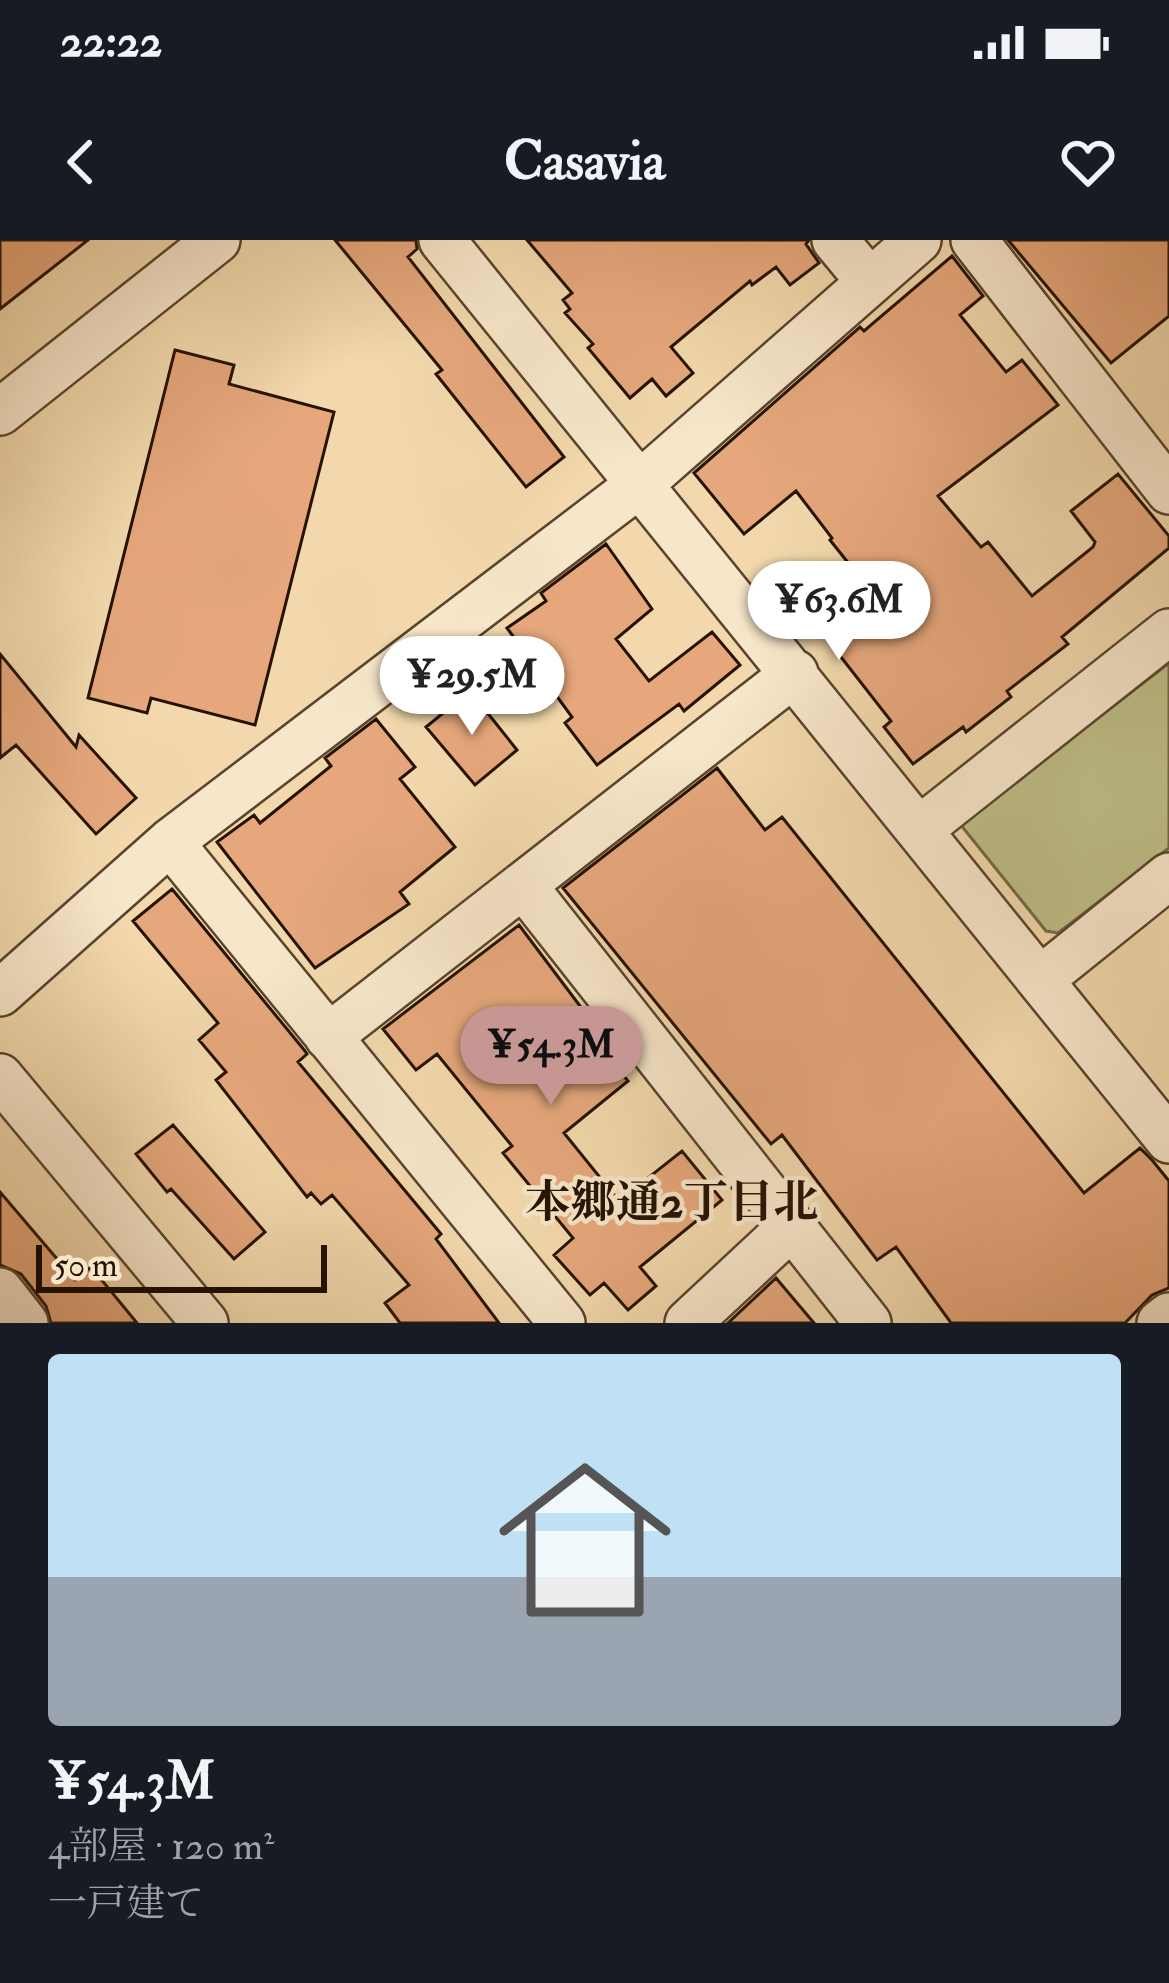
<!DOCTYPE html>
<html lang="ja">
<head>
<meta charset="utf-8">
<style>
	:root { --surface:#171b24; --page:#20242c; --text:#f1f3f6; --muted:#9ea1a6; --line:#363941; --accent:#c59692 }
	body { margin:0; font-family:"IM FELL Double Pica","Noto Serif JP",serif; background:var(--page); color:var(--text); height:100vh; display:flex; flex-direction:column; font-size:45px; white-space:nowrap }
	* { box-sizing:border-box; margin:0 }
	p { font-size:39px; color:var(--muted) }
	.icon { flex:none; width:66px; height:66px; fill:none; stroke:currentColor; stroke-width:2; stroke-linecap:round; stroke-linejoin:round }
	.map { position:relative; height:1083px; overflow:hidden }
	.panel { display:flex; flex-direction:column; background:var(--surface); flex:1 }
	.panel>* { flex:none }
	.scale { position:absolute; left:36px; bottom:30px; width:291px; box-sizing:border-box; padding-left:12px; border:6px solid #251203; border-top:0; font-size:33px; line-height:42px; white-space:nowrap; color:#251203; -webkit-text-stroke:9px #f7e6c9; paint-order:stroke }
	.price { position:absolute; translate:-50% -102px; padding:0 27px; border-radius:42px; background:#fff; color:#222; font-size:39px; line-height:78px; filter:drop-shadow(0 3px 6px #0008) }
	.price::after { content:''; position:absolute; left:50%; top:72px; width:36px; height:27px; margin-left:-18px; background:inherit; clip-path:polygon(0 0,100% 0,50% 100%) }
	.price.active { background:var(--accent); color:#111 }
	ul { padding:0; list-style:none }
	li { display:grid; align-content:center; gap:24px; height:636px; padding:0 48px }
	li+li { border-top:3px solid var(--line) }
	li span { display:grid; place-items:center; height:372px; border-radius:12px; color:#555 }
	li>.icon { margin-inline-start:auto }
	span .icon { width:216px; height:216px; fill:#fffc; stroke-width:1 }
	li b { font-size:51px }
	.status { display:flex; justify-content:space-between; align-items:center; height:84px; padding:0 60px; background:var(--surface); direction:ltr }
	.status svg { height:33px; fill:currentColor }
	header { display:flex; justify-content:space-between; align-items:center; height:156px; padding:0 48px; background:var(--surface); font-size:54px; font-weight:700 }
	.map>svg:first-child { display:block }
	.green { fill:#bebe87; stroke:#726845; stroke-width:3 }
	.building { fill:#e5a77b; stroke:#251203; stroke-width:3 }
	.lines { fill:none; stroke-linecap:round; stroke-linejoin:round }
	.minor-casing { stroke:#58442d; stroke-width:50 }
	.minor { stroke:#f7e6c9; stroke-width:45 }
	.labels { text-anchor:middle; dominant-baseline:central; stroke-width:9; stroke-linejoin:round; paint-order:stroke }
	.neighbourhood-label { font-size:45px; font-weight:bold; fill:#251203; stroke:#f7e6c9 }
</style>
</head>
<body>
<div class="status"><b>22:22</b><svg viewBox="0 0 49 12"><path d="M0 12V9h3v3zM5 12V6h3v6zM10 12V3h3v9zM15 12V0h3v12zM26 1h20v11H26zM47 4h2v5h-2z"/></svg></div>
<header><svg class="icon" aria-label="back" viewBox="0 0 24 24"><path d="M15 5l-7 7 7 7"/></svg>Casavia<svg class="icon" aria-label="heart" viewBox="0 0 24 24"><path d="M12 20l-8-8c-3-5 5-10 8-4 3-6 11-1 8 4z"/></svg></header>
<div class="map">
<svg width="1169" height="1083" viewBox="0 0 1169 1083">
	<rect width="100%" height="100%" fill="#f2d8ac"/>
	<filter id="stains"><feTurbulence type="fractalNoise" baseFrequency=".00167" numOctaves="4"/><feColorMatrix values="0 0 0 0 .2 0 0 0 0 .09 0 0 0 0 .02 0 0 0 .5 -.17"/></filter>
	<radialGradient id="worn" r=".72"><stop offset=".6" stop-color="#630" stop-opacity="0"/><stop offset="1" stop-color="#630" stop-opacity=".3"/></radialGradient>
	<path class="green" d="M1169,423V608L1058,693L1046,691L960,584Z"/>
	<path class="building" d="M0,0H88L0,69Z
		M335,0H416L417,9L408,17L564,217L526,247L436,134L442,130Z
		M527,0H809L806,4L819,23L790,45L776,27L752,45L750,41L671,107L693,133L666,156L652,139L630,158L588,108L593,104L565,73L570,69L563,60L572,53Z
		M1008,0H1169V76L1111,123Z
		M952,16L983,56L960,75L1006,132L1022,120L1058,165L938,256L981,307L988,302L1032,356L1093,307L1095,302L1071,271L1118,234L1169,296V308L1062,397L1068,404L1007,451L1011,457L966,492L963,487L913,524L884,487L891,481L830,403L881,364L830,300L832,298L796,251L744,294L694,233L860,87L864,91Z
		M175,110L234,125L229,144L334,172L255,485L151,458L147,473L88,458Z
		M606,304L652,369L616,399L649,441L712,392L740,425L684,471L679,464L597,525L565,483L572,477L507,388L546,361L541,353Z
		M0,414L76,507L79,495L136,558L96,594L16,505L0,518Z
		M470,451L517,510L475,545L426,487Z
		M376,479L415,527L400,539L455,607L400,652L409,664L315,728L217,602L254,575L260,583L331,526L325,518Z
		M717,528L765,590L782,577L1084,953L1140,908L1152,920L1169,941V1048L1152,1055L1125,1083H951L896,1007L877,1020L782,895L771,904L563,648Z
		M172,649L305,811L307,814L298,822L441,994L436,999L499,1083H400L385,1063L409,1045L332,955L321,964L311,953L307,957L216,840L226,832L199,800L218,783L133,681Z
		M519,685L580,766L572,772L628,841L564,893L619,961L682,911L722,960L640,1027L656,1046L628,1070L604,1043L590,1055L554,1015L573,998L503,913L512,906L437,814L416,830L383,789Z
		M173,885L265,992L234,1019L171,949L167,952L136,914Z
		M0,952L75,1040L91,1027L137,1083H51L46,1066L21,1034L0,1025Z
		M776,1038L814,1083H728Z"/>
	<g class="lines">
		<defs>
			<path id="minor" d="M442,0L1169,900
				M835,0L868,40
				M974,0L1169,251
				M0,172L217,0
				M920,589L1169,392
				M170,602L562,1083
				M523,645L868,1083
				M1041,739L1169,636
				M0,753L170,602L640,244L918,0
				M328,797L795,433
				M0,837L205,1083
				M0,1051L25,1083
				M688,1083L792,986
				M1160,1083L1169,1076"/>
		</defs>
		<use href="#minor" class="minor-casing"/>
		<use href="#minor" class="minor"/>
	</g>
	<g class="labels">
		<g class="neighbourhood-label">
			<text x="672" y="963">本郷通2丁目北</text>
		</g>
	</g>
	<rect width="100%" height="100%" filter="url(#stains)"/>
	<rect width="100%" height="100%" fill="url(#worn)"/>
</svg>
<div class="scale">50 m</div>
<b class="price" style="left:839px;top:423px">¥63.6M</b>
<b class="price" style="left:472px;top:498px">¥29.5M</b>
<b class="price active" style="left:551px;top:868px">¥54.3M</b>
</div>
<section class="panel">
<ul>
<li><span style="background:linear-gradient(#bfe0f5 60%,#9aa5b1 0)"><svg class="icon" aria-label="home" viewBox="0 0 24 24"><path d="M3 11l9-7 9 7M6 9v11h12V9"/></svg></span><div><b>¥54.3M</b><p>4部屋 · 120 m²</p><p>一戸建て</p></div></li>
</ul>
</section>
</body>
</html>
